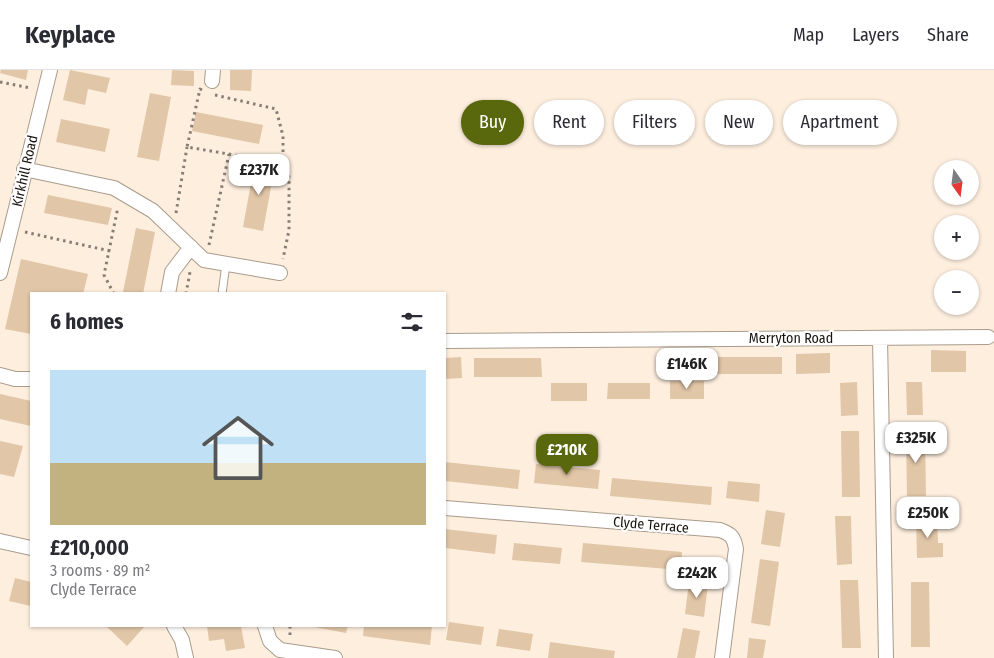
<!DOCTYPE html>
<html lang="en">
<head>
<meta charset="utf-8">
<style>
	:root { --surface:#fff; --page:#f2f2f3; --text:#2b2b33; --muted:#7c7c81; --line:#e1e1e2; --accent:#59670d }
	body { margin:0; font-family:"Fira Sans Condensed",sans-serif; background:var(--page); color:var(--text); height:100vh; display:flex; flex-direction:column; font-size:19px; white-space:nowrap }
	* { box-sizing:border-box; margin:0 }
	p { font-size:16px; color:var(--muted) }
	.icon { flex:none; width:28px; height:28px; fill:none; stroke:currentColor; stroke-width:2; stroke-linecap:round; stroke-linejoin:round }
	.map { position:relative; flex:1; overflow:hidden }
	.drawer { position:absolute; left:30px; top:222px; width:416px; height:335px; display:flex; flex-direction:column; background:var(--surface); border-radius:0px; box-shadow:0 1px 4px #0004 }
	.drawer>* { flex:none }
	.guide { position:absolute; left:461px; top:30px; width:458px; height:45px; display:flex; gap:10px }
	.needle { width:32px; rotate:166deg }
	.controls { position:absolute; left:934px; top:90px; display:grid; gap:10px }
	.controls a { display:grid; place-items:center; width:45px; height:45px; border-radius:50%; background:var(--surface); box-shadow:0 1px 4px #0004; font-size:25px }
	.price { position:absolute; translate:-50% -42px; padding:0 11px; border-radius:10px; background:#fff; color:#222; font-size:16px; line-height:32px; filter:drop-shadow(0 1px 2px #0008) }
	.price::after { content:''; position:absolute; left:50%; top:30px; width:15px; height:11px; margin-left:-8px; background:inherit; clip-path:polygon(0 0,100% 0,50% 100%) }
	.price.current { background:var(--accent); color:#fff }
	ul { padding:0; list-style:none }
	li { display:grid; align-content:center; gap:10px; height:265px; padding:0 20px }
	li span { display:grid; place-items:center; height:155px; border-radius:0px; color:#555 }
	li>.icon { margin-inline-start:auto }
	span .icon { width:90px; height:90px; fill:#fffc; stroke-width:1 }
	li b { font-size:21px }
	h2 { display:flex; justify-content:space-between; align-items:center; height:60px; padding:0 20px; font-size:21px }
	.tag { padding:0 18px; border-radius:22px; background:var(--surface); box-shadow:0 1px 4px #0004; font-size:18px; line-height:45px }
	.tag.current { background:var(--accent); color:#fff }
	header { display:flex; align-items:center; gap:30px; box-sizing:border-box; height:70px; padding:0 25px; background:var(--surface); border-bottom:1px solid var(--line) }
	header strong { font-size:24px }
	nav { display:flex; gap:28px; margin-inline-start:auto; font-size:18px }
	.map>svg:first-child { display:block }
	.building { fill:#e1c6a7 }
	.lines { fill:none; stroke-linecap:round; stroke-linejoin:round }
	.lane-casing { stroke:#a99c8c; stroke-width:9 }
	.street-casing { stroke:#a99c8c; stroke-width:16 }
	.path { stroke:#877e73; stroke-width:3; stroke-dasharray:2.5 4; stroke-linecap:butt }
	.lane { stroke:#fff; stroke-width:7 }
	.street { stroke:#fff; stroke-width:14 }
	.labels { text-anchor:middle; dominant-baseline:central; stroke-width:4.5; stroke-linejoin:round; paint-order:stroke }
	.street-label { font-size:14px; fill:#18130e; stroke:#fefefe }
</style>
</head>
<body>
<header>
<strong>Keyplace</strong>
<nav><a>Map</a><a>Layers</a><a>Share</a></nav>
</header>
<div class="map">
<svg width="994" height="588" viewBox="0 0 994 588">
	<rect width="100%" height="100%" fill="#fdeede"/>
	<path class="building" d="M1,0H28L26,10L0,3Z
		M70,0L110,8L106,23L88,19L85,35L63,30Z
		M172,0L194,1V16L171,15Z
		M230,0H252L251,21L230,20Z
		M150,23L171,27L159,91L137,87Z
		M196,42L263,55L259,74L192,61Z
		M61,49L110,59L105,82L56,72Z
		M255,91L275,95L263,161L243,157Z
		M48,125L112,138L108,155L44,143Z
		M136,158L155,162L143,224L123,222Z
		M21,189L88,204L83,224H31V264L5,259Z
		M931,280L966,281V302H931Z
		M830,283V303L796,304V284Z
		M461,287L462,308L445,309V288Z
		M715,287H782V304H715Z
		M474,288H541L542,307H474Z
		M670,311H704V329H670Z
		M857,312L858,345L841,346L840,313Z
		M906,312H922L923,345H907Z
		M551,313H587V331H551Z
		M608,313H650V329H607Z
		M0,324L31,331V356L0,349Z
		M841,361H859L860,427H842Z
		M906,362H925L926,426H907Z
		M0,371L23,376L14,407L0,404Z
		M445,392L520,400L518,419L445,411Z
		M536,394L600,400L598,419L534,413Z
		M612,408L712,417L711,435L610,426Z
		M728,411L760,414L759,432L726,428Z
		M766,440L785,443L780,477L761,474Z
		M835,446H851L852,494L837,495Z
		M937,447L938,473H943V487L917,488L916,448Z
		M445,459L497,465L495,484L445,478Z
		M514,473L562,478L560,494L512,490Z
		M583,473L682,482L681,500L581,492Z
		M760,489L779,492L770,556L751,553Z
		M15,508L31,512V536L9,531Z
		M840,510H858L861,578H842Z
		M689,512L708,514L704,547L685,544Z
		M911,512H929L930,577H911Z
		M449,552L484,557L481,575L446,570Z
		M106,556H145L127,576Z
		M207,556H241L245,578L226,581L224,569L209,571Z
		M309,556H348L346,563Z
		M364,556H432L430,575L363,566Z
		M683,558L700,561L695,588H677Z
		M499,559L533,564L530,581L496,576Z
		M749,568L766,570L763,588H747Z
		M550,572L615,581L614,588H548Z"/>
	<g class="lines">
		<defs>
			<path id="lane" d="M222,224L226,194"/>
			<path id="street" d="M212,11L213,0
				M24,99L114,118L153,141L204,190L280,203
				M0,203L50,0
				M168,224L172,202L191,177
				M880,268L886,588
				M445,271L988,267
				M0,305L15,309H31
				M445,438L720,460C731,464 734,467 736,479L722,588
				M0,471L31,478
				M174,556L182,570L186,588
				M265,556L270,571L280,580L335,588"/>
		</defs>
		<use href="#lane" class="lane-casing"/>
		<use href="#street" class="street-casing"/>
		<path class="path" d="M0,12L31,18
			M202,20L200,19L187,77L252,88
			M215,25L276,39L283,66V85L289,107V160L283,189
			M176,143L187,77
			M25,162L110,181
			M209,175L229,84
			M114,224L104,205L118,137
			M186,224L190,202
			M290,556V569"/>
		<use href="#lane" class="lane"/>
		<use href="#street" class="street"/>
	</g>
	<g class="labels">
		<g class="street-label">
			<text transform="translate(25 101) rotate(-77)">Kirkhill Road</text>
			<text x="791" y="268">Merryton Road</text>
			<text transform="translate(651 455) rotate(5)">Clyde Terrace</text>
		</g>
	</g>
</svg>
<div class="controls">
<a><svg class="needle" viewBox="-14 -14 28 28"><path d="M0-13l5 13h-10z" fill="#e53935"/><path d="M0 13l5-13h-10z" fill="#7c7c81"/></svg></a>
<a>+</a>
<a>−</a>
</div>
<b class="price" style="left:259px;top:126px">£237K</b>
<b class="price" style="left:687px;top:320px">£146K</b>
<b class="price" style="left:916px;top:394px">£325K</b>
<b class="price current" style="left:567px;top:406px">£210K</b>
<b class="price" style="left:928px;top:469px">£250K</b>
<b class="price" style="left:697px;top:529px">£242K</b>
<div class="guide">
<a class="tag current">Buy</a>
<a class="tag">Rent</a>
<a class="tag">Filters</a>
<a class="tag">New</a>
<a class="tag">Apartment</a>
</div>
<section class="drawer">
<h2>6 homes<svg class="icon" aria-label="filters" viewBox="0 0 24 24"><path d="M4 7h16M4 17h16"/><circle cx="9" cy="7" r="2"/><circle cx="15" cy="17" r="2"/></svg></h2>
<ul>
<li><span style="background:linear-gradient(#bfe0f5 60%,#c2b280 0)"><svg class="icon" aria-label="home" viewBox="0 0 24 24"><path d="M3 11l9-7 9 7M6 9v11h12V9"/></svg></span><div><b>£210,000</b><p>3 rooms · 89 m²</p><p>Clyde Terrace</p></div></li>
</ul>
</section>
</div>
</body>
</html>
